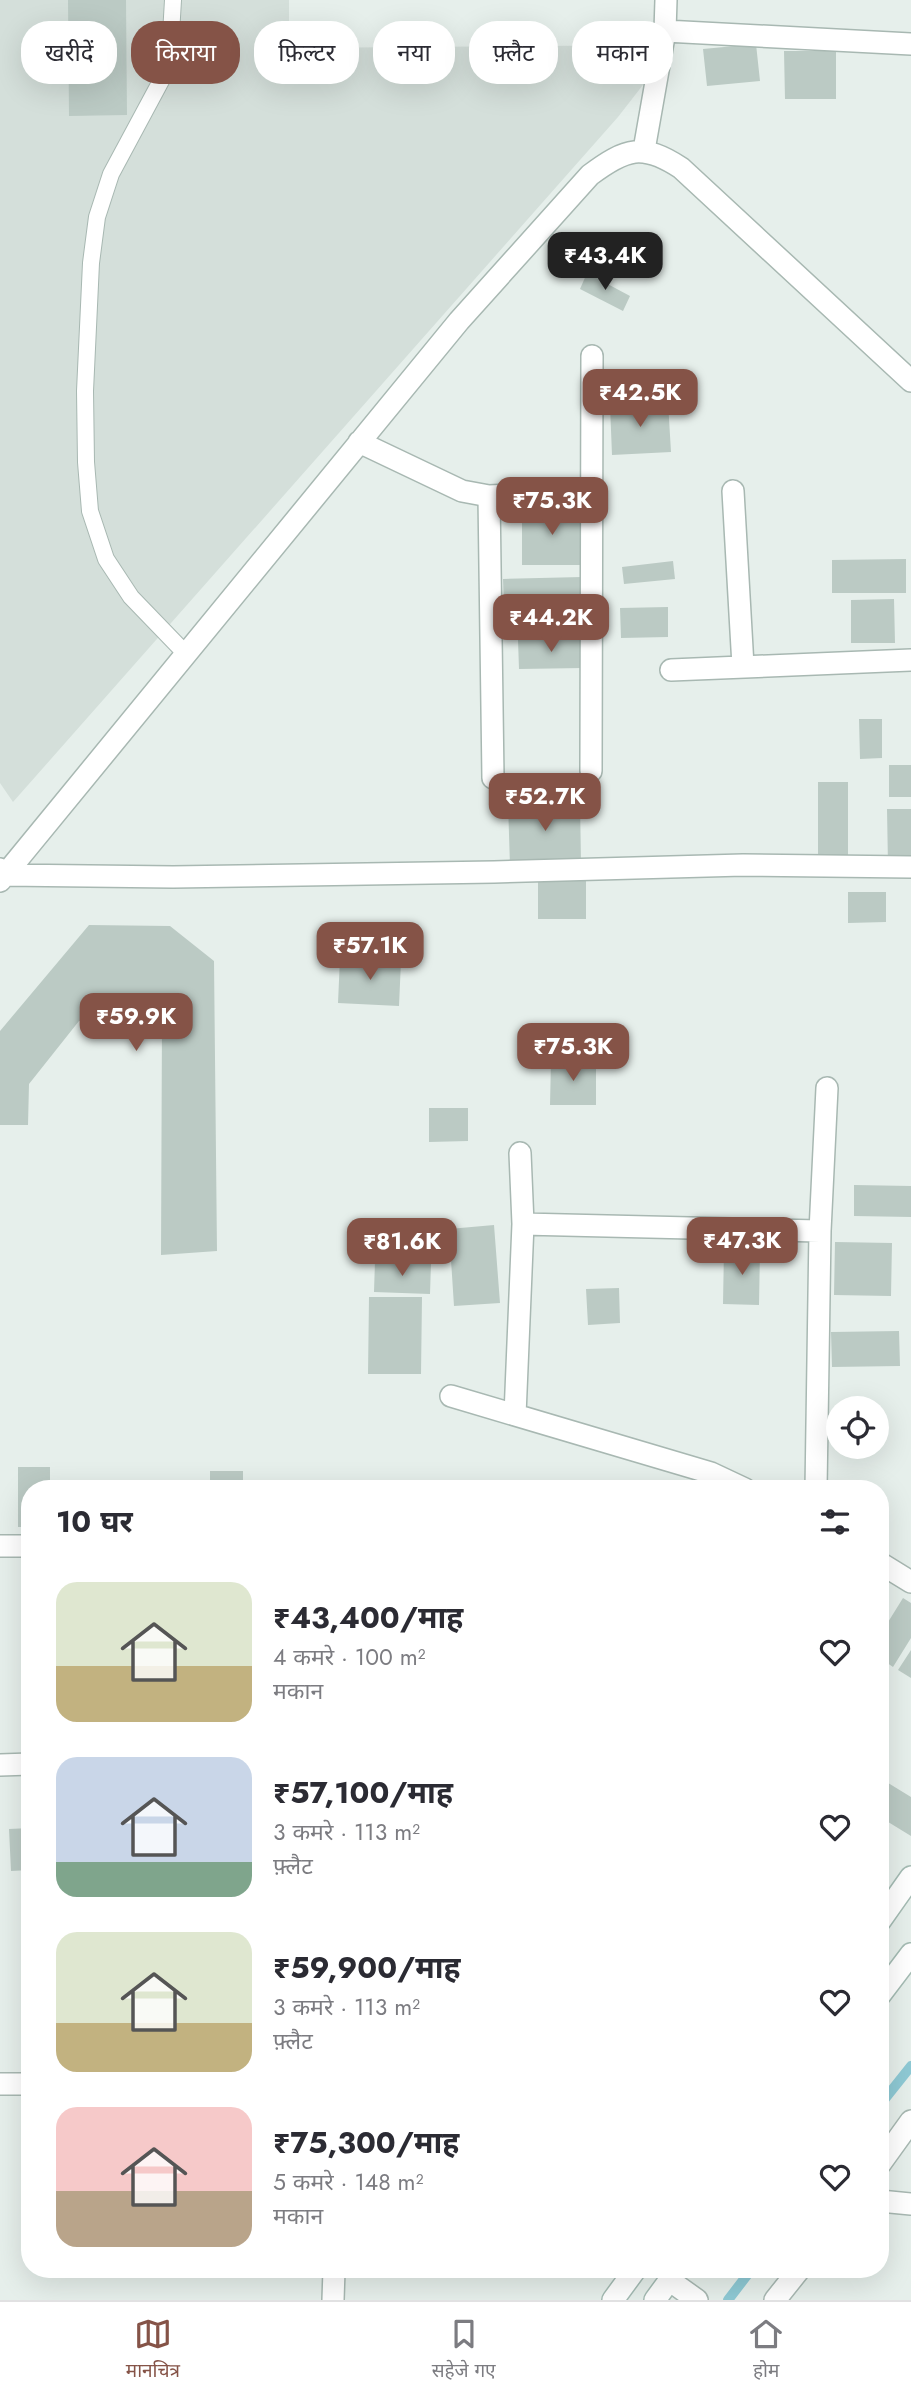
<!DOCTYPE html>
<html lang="hi">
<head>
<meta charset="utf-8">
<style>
	:root { --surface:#fff; --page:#f7f7f7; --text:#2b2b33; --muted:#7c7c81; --line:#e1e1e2; --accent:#855347 }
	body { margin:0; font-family:Jost,"Noto Sans Devanagari",sans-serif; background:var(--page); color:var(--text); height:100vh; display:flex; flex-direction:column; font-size:26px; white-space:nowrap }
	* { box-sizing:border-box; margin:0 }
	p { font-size:23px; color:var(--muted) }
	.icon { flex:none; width:38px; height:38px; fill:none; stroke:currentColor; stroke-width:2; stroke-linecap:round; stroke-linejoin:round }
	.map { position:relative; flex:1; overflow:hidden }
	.sheet { position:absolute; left:21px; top:1480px; width:868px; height:798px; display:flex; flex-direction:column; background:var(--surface); border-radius:28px; box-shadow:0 7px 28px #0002 }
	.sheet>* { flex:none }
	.hud { position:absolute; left:21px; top:21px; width:870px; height:63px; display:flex; gap:14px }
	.buttons { position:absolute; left:826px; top:1396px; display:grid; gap:14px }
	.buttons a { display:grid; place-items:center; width:63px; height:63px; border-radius:50%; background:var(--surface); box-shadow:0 7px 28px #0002; font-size:35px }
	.price { position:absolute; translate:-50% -60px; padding:0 16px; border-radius:14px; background:var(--accent); color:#fff; font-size:23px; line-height:46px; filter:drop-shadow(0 2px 4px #0008) }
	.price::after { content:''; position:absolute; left:50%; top:42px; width:21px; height:16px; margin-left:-10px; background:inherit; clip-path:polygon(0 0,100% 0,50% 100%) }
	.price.selected { background:#222; color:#fff }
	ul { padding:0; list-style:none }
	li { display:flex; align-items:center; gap:21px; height:175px; padding:0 35px }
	li span { display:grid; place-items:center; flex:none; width:196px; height:140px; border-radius:21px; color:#555 }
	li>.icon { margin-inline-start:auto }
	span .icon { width:84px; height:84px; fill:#fffc; stroke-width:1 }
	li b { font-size:30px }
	h2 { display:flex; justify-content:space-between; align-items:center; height:84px; padding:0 35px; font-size:30px }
	.chip { padding:0 24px; border-radius:28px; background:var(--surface); box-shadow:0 7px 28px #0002; font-size:24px; line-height:63px }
	.chip.selected { background:var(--accent); color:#fff }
	.dock { display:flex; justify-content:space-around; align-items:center; height:98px; border-top:2px solid var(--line); background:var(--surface); font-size:19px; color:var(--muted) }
	.dock a { display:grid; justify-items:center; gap:4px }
	.dock .selected { color:var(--accent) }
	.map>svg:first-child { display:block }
	.built { fill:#d4dfda }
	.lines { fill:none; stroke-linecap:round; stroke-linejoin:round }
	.stream { stroke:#8ec9d4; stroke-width:10 }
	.building { fill:#bbcac4 }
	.lane-casing { stroke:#a8b8b2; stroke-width:18 }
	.street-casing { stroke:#a8b8b2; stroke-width:24 }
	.secondary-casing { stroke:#a4bbb3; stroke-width:24 }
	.lane { stroke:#fff; stroke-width:16 }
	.street { stroke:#fff; stroke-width:21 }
	.secondary { stroke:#fff; stroke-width:21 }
</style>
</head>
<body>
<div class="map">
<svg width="911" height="2300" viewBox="0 0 911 2300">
	<rect width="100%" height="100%" fill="#e6efeb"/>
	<path class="built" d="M0,0H289V48L674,45L618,117L13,802L0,783Z"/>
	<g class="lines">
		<path class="stream" d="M880,2105L911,2066
			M728,2300L751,2270"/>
	</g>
	<path class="building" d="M68,0H126L127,115L69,116Z
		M756,44L760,81L707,86L703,49Z
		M784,51H836V99H785Z
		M587,273L630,296L623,311L580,289Z
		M668,402L671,452L612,455L610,405Z
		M522,509H583V565H522Z
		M906,559V593H832V560Z
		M673,561L675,579L624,584L622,567Z
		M582,577L583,605L504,608L503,579Z
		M894,599L895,643H851V600Z
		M668,607V637L621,638L620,608Z
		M582,639L583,668L519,669L518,640Z
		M859,719H882V758L860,759Z
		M889,765H911V797H889Z
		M818,782H848V861H818Z
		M580,801L581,864L510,866L508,803Z
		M887,809H911V866H888Z
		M586,877V919H538V878Z
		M848,892H886V922L848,923Z
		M89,925L170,926L214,961L217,1251L161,1255L162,1018L79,1021L29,1084L28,1125H0V1031Z
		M340,958L401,961L399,1006L338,1003Z
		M551,1061H596V1105H550Z
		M429,1108H468V1141L429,1142Z
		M854,1185L911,1186V1217L854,1216Z
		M494,1225L500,1303L454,1306L449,1229Z
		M835,1242L892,1243L891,1296L834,1295Z
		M724,1249L760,1250L759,1305L723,1304Z
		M375,1261L431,1263L430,1294L374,1292Z
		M619,1288L620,1323L588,1325L586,1289Z
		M369,1297H422L421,1374H368Z
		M899,1331L900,1366L832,1367L831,1332Z
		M18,1467H50V1489H30V1527H18Z
		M210,1471H243V1489H210Z
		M122,1481L123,1489H92V1483Z
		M903,1598L911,1603V1638L893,1667L880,1658V1635Z
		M911,1650V1678L898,1670Z
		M880,1778L911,1797V1836L880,1817Z
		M30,1828V1870L11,1871L9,1829Z"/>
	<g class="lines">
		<defs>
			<path id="lane" d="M173,0L171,34L162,79L111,174L97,217L91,263L85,391L86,462L90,511L106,559L131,597L186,654"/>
			<path id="street" d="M665,31L911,44
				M644,150L665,31L666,0
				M359,442L462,491L489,496L591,491
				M733,491L743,666
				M489,496L493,778
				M671,670L911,660
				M591,771L592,356
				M0,869L5,875L173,877L494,872L743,865L911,867
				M0,881L459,321L590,175C626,148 643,143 681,168L911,381
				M523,1224L820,1231
				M451,1396L711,1473L745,1489
				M515,1415L523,1224L520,1153
				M816,1489L820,1231L827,1088
				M0,1546H30
				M880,1563L911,1582
				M0,1765L30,1764
				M0,2084H30
				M880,2164L911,2121
				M880,2201L911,2204
				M669,2280L697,2300
				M333,2300L334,2270
				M775,2300L799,2270"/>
			<path id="secondary" d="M880,1921L911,1877
				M880,1995L911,1954
				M613,2300L635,2270
				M655,2300L677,2270"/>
		</defs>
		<use href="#lane" class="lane-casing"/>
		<use href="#street" class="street-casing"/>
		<use href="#secondary" class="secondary-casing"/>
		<use href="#lane" class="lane"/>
		<use href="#street" class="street"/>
		<use href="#secondary" class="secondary"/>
	</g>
</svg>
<div class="buttons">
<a><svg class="icon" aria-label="locate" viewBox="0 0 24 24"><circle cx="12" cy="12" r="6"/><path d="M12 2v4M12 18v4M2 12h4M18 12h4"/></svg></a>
</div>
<b class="price selected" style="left:605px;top:292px">₹43.4K</b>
<b class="price" style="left:640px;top:429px">₹42.5K</b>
<b class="price" style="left:552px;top:537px">₹75.3K</b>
<b class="price" style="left:551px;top:654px">₹44.2K</b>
<b class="price" style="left:545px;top:833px">₹52.7K</b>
<b class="price" style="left:370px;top:982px">₹57.1K</b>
<b class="price" style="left:136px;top:1053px">₹59.9K</b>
<b class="price" style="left:573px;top:1083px">₹75.3K</b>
<b class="price" style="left:742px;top:1277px">₹47.3K</b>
<b class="price" style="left:402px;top:1278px">₹81.6K</b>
<div class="hud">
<a class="chip">खरीदें</a>
<a class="chip selected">किराया</a>
<a class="chip">फ़िल्टर</a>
<a class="chip">नया</a>
<a class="chip">फ़्लैट</a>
<a class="chip">मकान</a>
</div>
<section class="sheet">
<h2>10 घर<svg class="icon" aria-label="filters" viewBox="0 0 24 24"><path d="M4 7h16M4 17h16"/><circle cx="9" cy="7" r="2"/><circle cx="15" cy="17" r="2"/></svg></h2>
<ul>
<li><span style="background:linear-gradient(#dfe7d0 60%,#c2b280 0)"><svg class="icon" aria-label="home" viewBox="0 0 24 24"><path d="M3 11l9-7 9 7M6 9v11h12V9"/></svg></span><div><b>₹43,400/माह</b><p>4 कमरे · 100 m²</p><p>मकान</p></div><svg class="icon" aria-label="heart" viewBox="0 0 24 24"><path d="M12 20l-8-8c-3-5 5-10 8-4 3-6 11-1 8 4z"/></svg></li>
<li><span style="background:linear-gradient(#c9d6e8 75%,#7fa58c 0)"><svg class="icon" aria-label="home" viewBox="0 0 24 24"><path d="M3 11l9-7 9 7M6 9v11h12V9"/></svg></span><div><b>₹57,100/माह</b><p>3 कमरे · 113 m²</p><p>फ़्लैट</p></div><svg class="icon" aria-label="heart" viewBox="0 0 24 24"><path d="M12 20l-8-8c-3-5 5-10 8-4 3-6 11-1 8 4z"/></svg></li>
<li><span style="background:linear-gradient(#dfe7d0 65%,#c2b280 0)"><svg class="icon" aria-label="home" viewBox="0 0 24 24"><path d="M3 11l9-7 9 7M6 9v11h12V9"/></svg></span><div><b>₹59,900/माह</b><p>3 कमरे · 113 m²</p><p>फ़्लैट</p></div><svg class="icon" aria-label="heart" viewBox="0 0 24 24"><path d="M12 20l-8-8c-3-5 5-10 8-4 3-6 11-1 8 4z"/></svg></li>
<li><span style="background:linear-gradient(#f6c9c9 60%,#b9a48a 0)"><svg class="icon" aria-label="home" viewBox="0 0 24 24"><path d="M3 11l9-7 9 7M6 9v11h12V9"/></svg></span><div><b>₹75,300/माह</b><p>5 कमरे · 148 m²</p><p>मकान</p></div><svg class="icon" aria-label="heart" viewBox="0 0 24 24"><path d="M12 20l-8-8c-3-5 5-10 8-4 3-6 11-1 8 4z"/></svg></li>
</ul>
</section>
</div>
<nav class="dock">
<a class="selected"><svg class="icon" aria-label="map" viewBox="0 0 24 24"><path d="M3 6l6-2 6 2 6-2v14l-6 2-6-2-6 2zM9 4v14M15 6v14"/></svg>मानचित्र</a>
<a><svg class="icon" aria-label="saved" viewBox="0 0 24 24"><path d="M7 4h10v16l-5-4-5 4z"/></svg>सहेजे गए</a>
<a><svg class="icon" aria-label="home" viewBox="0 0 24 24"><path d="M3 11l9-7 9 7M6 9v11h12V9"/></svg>होम</a>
</nav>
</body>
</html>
